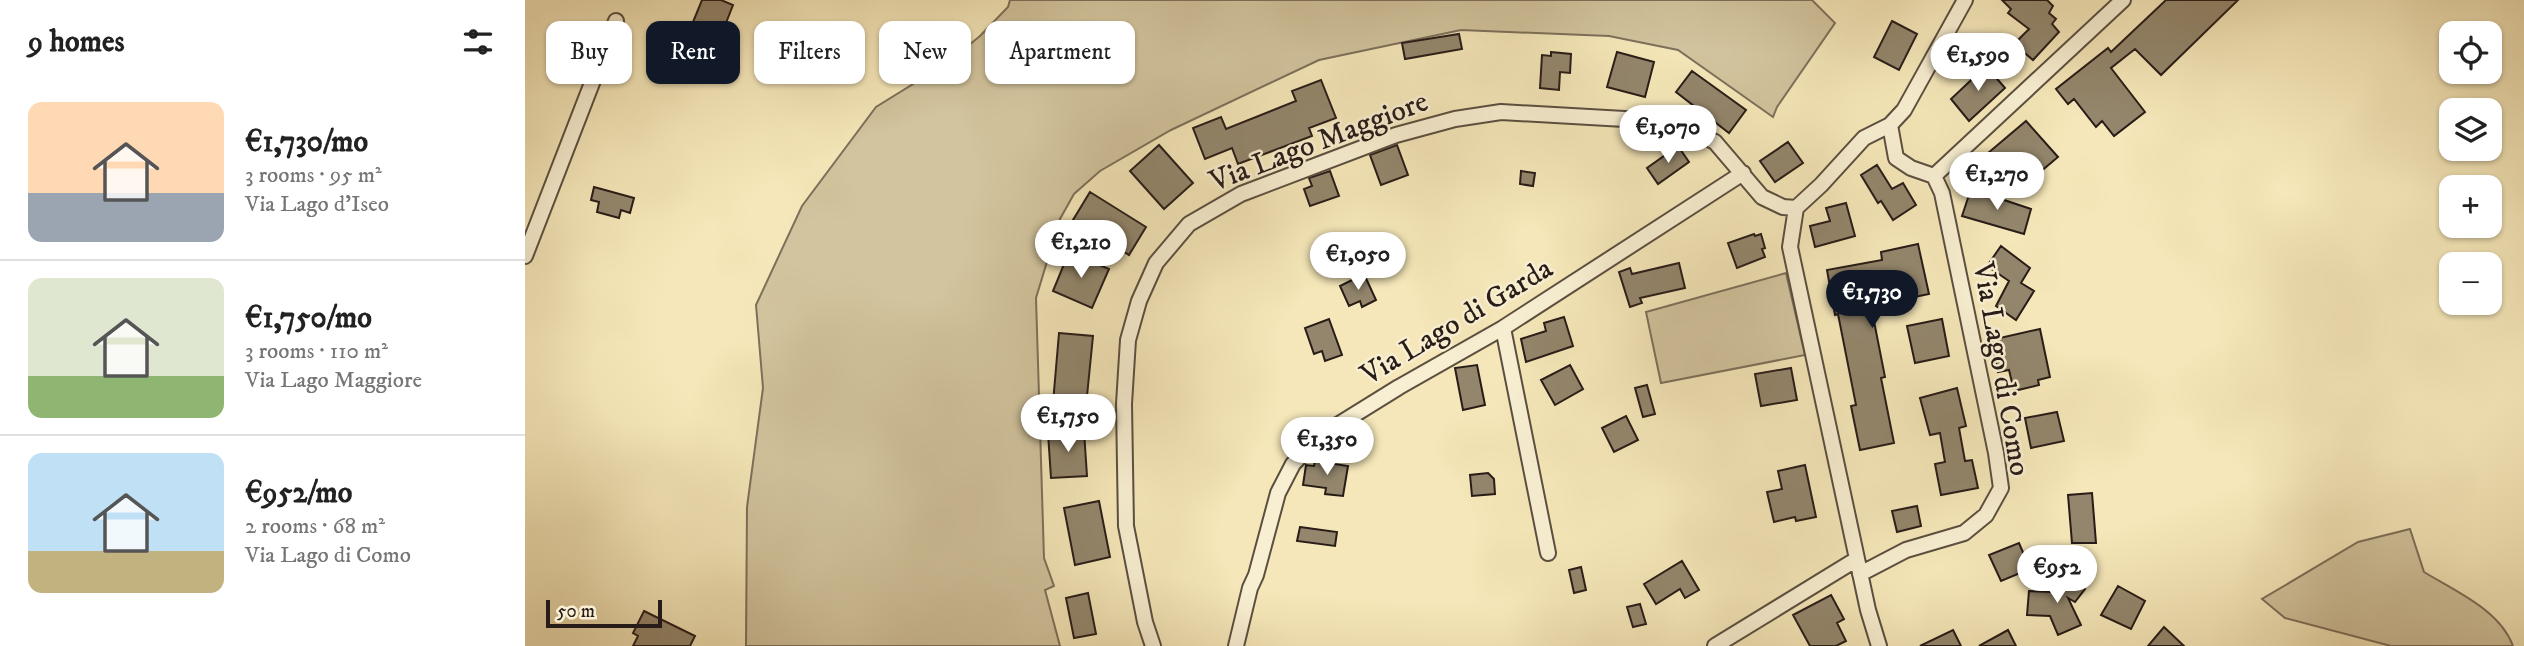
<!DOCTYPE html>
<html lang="en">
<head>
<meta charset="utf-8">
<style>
	:root { --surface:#fff; --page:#f6f6f6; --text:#222; --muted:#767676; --line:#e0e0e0; --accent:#111827 }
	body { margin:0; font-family:"IM FELL DW Pica",serif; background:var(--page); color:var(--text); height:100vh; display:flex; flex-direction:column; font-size:26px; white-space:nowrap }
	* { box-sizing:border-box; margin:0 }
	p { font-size:23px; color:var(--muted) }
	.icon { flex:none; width:38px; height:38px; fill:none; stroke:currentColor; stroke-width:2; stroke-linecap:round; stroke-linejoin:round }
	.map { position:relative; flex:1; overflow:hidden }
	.side { display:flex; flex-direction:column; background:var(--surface); width:525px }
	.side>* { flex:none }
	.top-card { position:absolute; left:21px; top:21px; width:665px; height:63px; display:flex; gap:14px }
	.tools { position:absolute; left:1914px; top:21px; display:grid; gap:14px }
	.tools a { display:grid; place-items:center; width:63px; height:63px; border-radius:14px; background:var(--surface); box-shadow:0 2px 5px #0004; font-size:35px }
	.scale { position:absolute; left:21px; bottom:18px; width:116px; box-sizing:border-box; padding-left:7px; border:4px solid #281c18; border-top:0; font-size:19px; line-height:24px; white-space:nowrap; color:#281c18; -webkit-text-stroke:5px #f8efd2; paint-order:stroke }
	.price { position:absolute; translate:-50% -60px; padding:0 16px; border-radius:24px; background:#fff; color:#222; font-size:23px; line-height:46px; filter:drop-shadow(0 2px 4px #0008) }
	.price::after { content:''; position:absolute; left:50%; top:42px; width:21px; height:16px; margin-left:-10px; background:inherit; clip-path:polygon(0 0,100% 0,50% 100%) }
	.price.selected { background:var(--accent); color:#fff }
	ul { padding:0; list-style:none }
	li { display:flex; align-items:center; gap:21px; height:175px; padding:0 28px }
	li+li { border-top:2px solid var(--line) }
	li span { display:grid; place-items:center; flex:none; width:196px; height:140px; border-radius:14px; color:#555 }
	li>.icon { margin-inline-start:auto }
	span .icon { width:84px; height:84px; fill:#fffc; stroke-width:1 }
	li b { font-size:30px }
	h2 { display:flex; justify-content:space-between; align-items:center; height:84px; padding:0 28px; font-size:30px }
	.tag { padding:0 24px; border-radius:14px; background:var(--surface); box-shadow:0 2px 5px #0004; font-size:24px; line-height:63px }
	.tag.selected { background:var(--accent); color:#fff }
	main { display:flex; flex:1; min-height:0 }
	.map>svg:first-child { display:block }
	.green { fill:#d2c49e; stroke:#7d705b; stroke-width:2 }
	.building { fill:#93866c; stroke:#281c18; stroke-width:2 }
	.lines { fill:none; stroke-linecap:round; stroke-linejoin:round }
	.street-casing { stroke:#5b4f40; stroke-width:18 }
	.street { stroke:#f8efd2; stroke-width:14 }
	.labels { text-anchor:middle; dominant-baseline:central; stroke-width:5; stroke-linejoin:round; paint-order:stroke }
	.street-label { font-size:30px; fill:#281c18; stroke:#f8efd2 }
</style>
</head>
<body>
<main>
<section class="side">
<h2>9 homes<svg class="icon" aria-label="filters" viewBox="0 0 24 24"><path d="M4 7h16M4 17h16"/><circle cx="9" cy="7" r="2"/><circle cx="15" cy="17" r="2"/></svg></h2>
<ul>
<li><span style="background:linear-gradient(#ffd9b3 65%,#9aa5b1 0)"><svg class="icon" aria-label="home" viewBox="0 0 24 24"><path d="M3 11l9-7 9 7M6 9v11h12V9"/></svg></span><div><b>€1,730/mo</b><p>3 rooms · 95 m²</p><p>Via Lago d'Iseo</p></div></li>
<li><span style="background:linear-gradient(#dfe7d0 70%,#8fb573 0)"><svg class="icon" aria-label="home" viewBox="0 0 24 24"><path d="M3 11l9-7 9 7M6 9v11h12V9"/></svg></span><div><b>€1,750/mo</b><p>3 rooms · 110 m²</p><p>Via Lago Maggiore</p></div></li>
<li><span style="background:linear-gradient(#bfe0f5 70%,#c2b280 0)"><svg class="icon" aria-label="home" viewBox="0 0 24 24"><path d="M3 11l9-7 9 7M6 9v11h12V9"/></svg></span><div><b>€952/mo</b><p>2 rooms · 68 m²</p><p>Via Lago di Como</p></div></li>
</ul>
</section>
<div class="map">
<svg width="1999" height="646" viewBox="0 0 1999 646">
	<rect width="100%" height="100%" fill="#f5e7b9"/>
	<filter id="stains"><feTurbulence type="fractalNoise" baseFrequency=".00286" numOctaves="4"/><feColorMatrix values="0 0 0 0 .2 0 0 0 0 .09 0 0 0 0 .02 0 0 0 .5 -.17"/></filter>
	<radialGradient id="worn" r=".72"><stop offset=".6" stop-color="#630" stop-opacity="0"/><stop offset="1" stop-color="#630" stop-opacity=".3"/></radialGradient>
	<path class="green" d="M485,0H1287L1310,23L1252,107L1248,117L1153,50L1084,36L936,30L794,60L646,130L575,171L549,194L535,219L511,298L519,558L529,586L520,590L535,646H221L222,507L238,388L231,305L277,206L351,107L422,63L455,36L483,7Z
		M1261,273L1280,355L1136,383L1121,312Z
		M1885,529L1899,572C1930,591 1975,610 1988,646H1866L1760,618L1737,599L1833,542Z"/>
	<path class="building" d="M177,0H196L208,5L197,33L168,22Z
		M1477,0H1522L1528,6L1524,13L1531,19L1527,24L1534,32L1508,60L1489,44L1504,29L1483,13L1486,9Z
		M1641,0H1713L1636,75L1610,49L1586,68L1620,112L1589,136L1577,121L1571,127L1549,99L1543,104L1531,89L1583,48L1586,52Z
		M1367,21L1392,34L1374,70L1349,57Z
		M934,34L937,49L880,59L877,43Z
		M1026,52L1046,54L1045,73L1035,72L1034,90L1015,88L1017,55L1026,56Z
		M1092,52L1129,62L1120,97L1082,87Z
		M1461,66L1480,88L1444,121L1426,99Z
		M1167,71L1221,110L1204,133L1151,92Z
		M796,80L811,118L784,128L787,136L713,164L707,148L680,159L668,128L696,117L701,129L771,101L767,91Z
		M1501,121L1533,157L1495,189L1463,153Z
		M1263,142L1278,163L1250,182L1235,161Z
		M634,145L668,183L639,209L605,171Z
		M872,145L883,175L856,185L845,155Z
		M1153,146L1164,162L1133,184L1122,168Z
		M1352,165L1367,189L1378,183L1391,205L1368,220L1356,201L1353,203L1336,175Z
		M805,171L814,196L785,206L779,189L787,186L784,178Z
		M996,171L1010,173L1008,186L995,184Z
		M69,187L109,198L105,213L96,210L94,218L72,212L74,202L66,200Z
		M1446,189L1506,209L1499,234L1437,216Z
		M565,192L621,227L604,255L548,220Z
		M1321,203L1330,236L1290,247L1285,226L1305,221L1301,208Z
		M1229,234L1230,236L1236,234L1240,248L1237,249L1240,257L1212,268L1203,243Z
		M1393,244L1404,294L1346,306L1360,377L1356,378L1369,443L1335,450L1326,406L1331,405L1313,314L1310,315L1302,270L1357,260L1356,252Z
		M1476,246L1505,268L1496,283L1509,291L1491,320L1471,306L1484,281L1462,266Z
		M544,252L584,269L567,308L528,291Z
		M1154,263L1160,288L1115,298L1117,303L1105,307L1094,272L1105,268L1107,274Z
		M839,274L851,300L837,307L835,301L824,306L815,286Z
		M1039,317L1048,346L1001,362L996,339L1021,331L1019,323Z
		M804,319L817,355L800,361L797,351L789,354L780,328Z
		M1417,319L1424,356L1390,363L1382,326Z
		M1515,329L1525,377L1513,380L1514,385L1489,391L1484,370L1473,372L1466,340Z
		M534,333L568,336L561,406L528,403Z
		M952,365L960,405L938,410L930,368Z
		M1045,365L1058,389L1030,405L1016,380Z
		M1266,368L1272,400L1236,406L1230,374Z
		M1122,385L1130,414L1118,417L1110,388Z
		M1432,388L1441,426L1434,428L1440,461L1447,460L1453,488L1416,495L1410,464L1420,462L1415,433L1405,435L1395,398Z
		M1532,412L1539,441L1506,448L1500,418Z
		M1101,416L1113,440L1089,452L1077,428Z
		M559,431L562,476L526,478L523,433Z
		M790,461L823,466L818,496L800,494L801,488L778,485L781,465L789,466Z
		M1280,465L1291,517L1271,521L1270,517L1249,522L1242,492L1257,489L1253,471Z
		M963,473L969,479L970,494L947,496L945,475Z
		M1567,493L1571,543H1547L1543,495Z
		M574,501L585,557L550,565L539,508Z
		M1392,506L1396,526L1372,532L1367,511Z
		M775,527L812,532L810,546L772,541Z
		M1494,543L1505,569L1476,581L1464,555Z
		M1157,561L1174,590L1160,598L1155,589L1131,604L1119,584Z
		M1056,567L1061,590L1049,593L1044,570Z
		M1538,576L1560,589L1550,602L1543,598L1556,625L1533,635L1525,616L1502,615L1504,591L1527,592Z
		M1593,586L1620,601L1606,629L1576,615Z
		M563,593L571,634L549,638L541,598Z
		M1306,595L1319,619L1312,623L1321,641L1311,646H1285L1268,615Z
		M1115,604L1121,624L1108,627L1102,607Z
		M119,611L170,636L165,646H108L113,636L108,633Z
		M1639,627L1659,646H1623Z
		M1428,630L1436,646H1395Z
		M1483,630L1491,646H1454Z"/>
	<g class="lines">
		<defs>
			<path id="street" d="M1409,176L1598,0
				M1409,176L1386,168L1371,158L1365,125L1379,110L1440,0
				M1271,208L1265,247L1343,610L1354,646
				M0,256L91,21
				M978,328L1023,553
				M1335,574L1381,550L1439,533L1461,515L1476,488L1471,453L1417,193L1409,176
				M628,646L620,622L601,526L599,404L603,340L614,301L631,263L664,224L716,194L871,135L930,119L976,112L1117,120L1160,127L1190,142L1237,197L1258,207L1271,208L1296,185L1339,138L1365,125
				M711,646L725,588L731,575L753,493L768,464L795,436L874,387L978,328L1218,173
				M1190,646L1332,559"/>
		</defs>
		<use href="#street" class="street-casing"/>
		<use href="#street" class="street"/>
	</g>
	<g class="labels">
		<g class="street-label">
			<text transform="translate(794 142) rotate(-21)">Via Lago Maggiore</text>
			<text transform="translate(932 322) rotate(-31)">Via Lago di Garda</text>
			<text transform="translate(1476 369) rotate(80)">Via Lago di Como</text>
		</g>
	</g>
	<rect width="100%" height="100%" filter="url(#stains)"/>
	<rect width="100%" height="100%" fill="url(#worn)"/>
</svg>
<div class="tools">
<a><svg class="icon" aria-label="locate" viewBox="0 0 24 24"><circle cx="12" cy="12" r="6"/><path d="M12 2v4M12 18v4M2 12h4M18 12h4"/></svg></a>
<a><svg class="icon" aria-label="layers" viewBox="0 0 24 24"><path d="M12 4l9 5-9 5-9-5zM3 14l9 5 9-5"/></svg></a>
<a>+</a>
<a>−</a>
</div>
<div class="scale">50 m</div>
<b class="price" style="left:1453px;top:93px">€1,590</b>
<b class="price" style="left:1143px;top:165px">€1,070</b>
<b class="price" style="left:1472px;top:212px">€1,270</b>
<b class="price" style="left:556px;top:280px">€1,210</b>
<b class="price" style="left:833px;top:292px">€1,050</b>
<b class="price selected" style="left:1347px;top:330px">€1,730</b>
<b class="price" style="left:543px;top:454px">€1,750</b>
<b class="price" style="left:802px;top:477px">€1,350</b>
<b class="price" style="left:1532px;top:605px">€952</b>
<div class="top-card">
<a class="tag">Buy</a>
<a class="tag selected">Rent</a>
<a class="tag">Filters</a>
<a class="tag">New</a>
<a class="tag">Apartment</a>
</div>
</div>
</main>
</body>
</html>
